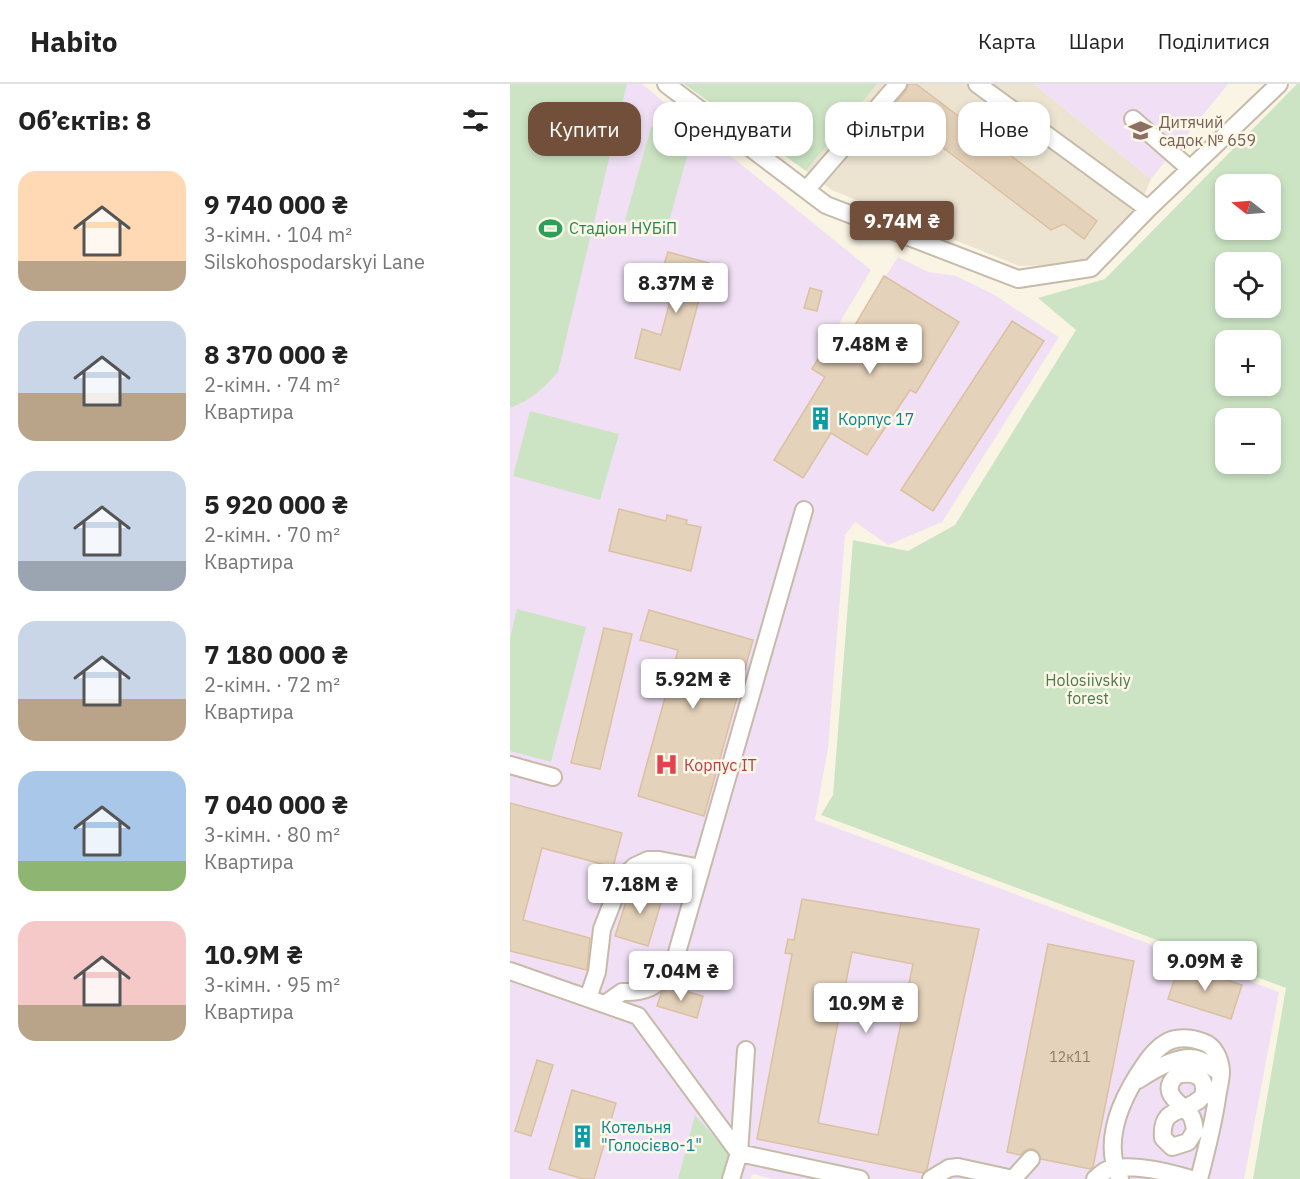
<!DOCTYPE html>
<html lang="uk">
<head>
<meta charset="utf-8">
<style>
	:root { --surface:#fff; --page:#f6f6f6; --text:#222; --muted:#767676; --line:#e0e0e0; --accent:#724f3a }
	body { margin:0; font-family:"IBM Plex Sans",sans-serif; background:var(--page); color:var(--text); height:100vh; display:flex; flex-direction:column; font-size:22px; white-space:nowrap }
	* { box-sizing:border-box; margin:0 }
	p { font-size:20px; color:var(--muted) }
	.icon { flex:none; width:33px; height:33px; fill:none; stroke:currentColor; stroke-width:2; stroke-linecap:round; stroke-linejoin:round }
	.map { position:relative; flex:1; overflow:hidden }
	.sheet { display:flex; flex-direction:column; background:var(--surface); width:510px }
	.sheet>* { flex:none }
	.guide { position:absolute; left:18px; top:18px; width:570px; height:54px; display:flex; gap:12px }
	.needle { width:39px; rotate:287deg }
	.tools { position:absolute; left:705px; top:90px; display:grid; gap:12px }
	.tools a { display:grid; place-items:center; width:66px; height:66px; border-radius:12px; background:var(--surface); box-shadow:0 3px 9px #0003; font-size:30px }
	.price { position:absolute; translate:-50% -51px; padding:0 14px; border-radius:6px; background:#fff; color:#222; font-size:20px; line-height:39px; filter:drop-shadow(0 2px 3px #0008) }
	.price::after { content:''; position:absolute; left:50%; top:36px; width:18px; height:14px; margin-left:-9px; background:inherit; clip-path:polygon(0 0,100% 0,50% 100%) }
	.price.current { background:var(--accent); color:#fff }
	ul { padding:0; list-style:none }
	li { display:flex; align-items:center; gap:18px; height:150px; padding:0 18px }
	li span { display:grid; place-items:center; flex:none; width:168px; height:120px; border-radius:18px; color:#555 }
	li>.icon { margin-inline-start:auto }
	span .icon { width:72px; height:72px; fill:#fffc; stroke-width:1 }
	li b { font-size:26px }
	h2 { display:flex; justify-content:space-between; align-items:center; height:72px; padding:0 18px; font-size:26px }
	.tag { padding:0 21px; border-radius:18px; background:var(--surface); box-shadow:0 3px 9px #0003; font-size:21px; line-height:54px }
	.tag.current { background:var(--accent); color:#fff }
	header { display:flex; align-items:center; gap:36px; box-sizing:border-box; height:84px; padding:0 30px; background:var(--surface); border-bottom:2px solid var(--line) }
	header strong { font-size:28px }
	nav { display:flex; gap:33px; margin-inline-start:auto; font-size:21px }
	main { display:flex; flex:1; min-height:0 }
	.map>svg:first-child { display:block }
	.residential { fill:#ece4d1 }
	.education { fill:#f1e0f5 }
	.green { fill:#cce4c4; fill-rule:evenodd }
	.building { fill:#e5d2ba; stroke:#dbc0a1; stroke-width:1.5; fill-rule:evenodd }
	.lines { fill:none; stroke-linecap:round; stroke-linejoin:round }
	.minor-casing { stroke:#c6baa9; stroke-width:20 }
	.minor { stroke:#fff; stroke-width:16 }
	.labels { text-anchor:middle; dominant-baseline:central; stroke-width:5; stroke-linejoin:round; paint-order:stroke }
	.number-label { font-size:14px; fill:#8b7b68 }
	.education-label { font-size:16px; fill:#785e54; stroke:#fcf8e9; text-anchor:start }
	.leisure-label { font-size:16px; fill:#27864d; stroke:#fcf8e9; text-anchor:start }
	.culture-label { font-size:16px; fill:#0d838f; stroke:#fcf8e9; text-anchor:start }
	.park-label { font-size:16px; fill:#50784a; stroke:#fcf8e9 }
	.health-label { font-size:16px; fill:#be3a42; stroke:#fcf8e9; text-anchor:start }
</style>
</head>
<body>
<header>
<strong>Habito</strong>
<nav><a>Карта</a><a>Шари</a><a>Поділитися</a></nav>
</header>
<main>
<section class="sheet">
<h2>Об’єктів: 8<svg class="icon" aria-label="filters" viewBox="0 0 24 24"><path d="M4 7h16M4 17h16"/><circle cx="9" cy="7" r="2"/><circle cx="15" cy="17" r="2"/></svg></h2>
<ul>
<li><span style="background:linear-gradient(#ffd9b3 75%,#b9a48a 0)"><svg class="icon" aria-label="home" viewBox="0 0 24 24"><path d="M3 11l9-7 9 7M6 9v11h12V9"/></svg></span><div><b>9 740 000 ₴</b><p>3-кімн. · 104 m²</p><p>Silskohospodarskyi Lane</p></div></li>
<li><span style="background:linear-gradient(#c9d6e8 60%,#b9a48a 0)"><svg class="icon" aria-label="home" viewBox="0 0 24 24"><path d="M3 11l9-7 9 7M6 9v11h12V9"/></svg></span><div><b>8 370 000 ₴</b><p>2-кімн. · 74 m²</p><p>Квартира</p></div></li>
<li><span style="background:linear-gradient(#c9d6e8 75%,#9aa5b1 0)"><svg class="icon" aria-label="home" viewBox="0 0 24 24"><path d="M3 11l9-7 9 7M6 9v11h12V9"/></svg></span><div><b>5 920 000 ₴</b><p>2-кімн. · 70 m²</p><p>Квартира</p></div></li>
<li><span style="background:linear-gradient(#c9d6e8 65%,#b9a48a 0)"><svg class="icon" aria-label="home" viewBox="0 0 24 24"><path d="M3 11l9-7 9 7M6 9v11h12V9"/></svg></span><div><b>7 180 000 ₴</b><p>2-кімн. · 72 m²</p><p>Квартира</p></div></li>
<li><span style="background:linear-gradient(#a9c7e8 75%,#8fb573 0)"><svg class="icon" aria-label="home" viewBox="0 0 24 24"><path d="M3 11l9-7 9 7M6 9v11h12V9"/></svg></span><div><b>7 040 000 ₴</b><p>3-кімн. · 80 m²</p><p>Квартира</p></div></li>
<li><span style="background:linear-gradient(#f6c9c9 70%,#b9a48a 0)"><svg class="icon" aria-label="home" viewBox="0 0 24 24"><path d="M3 11l9-7 9 7M6 9v11h12V9"/></svg></span><div><b>10.9M ₴</b><p>3-кімн. · 95 m²</p><p>Квартира</p></div></li>
</ul>
</section>
<div class="map">
<svg width="790" height="1095" viewBox="0 0 790 1095">
	<rect width="100%" height="100%" fill="#f9f4e3"/>
	<path class="residential" d="M367,0H524L641,95L628,126L574,180L509,182L322,106L296,87Z"/>
	<path class="education" d="M0,0H132L361,186L311,270L324,274L388,173L418,188L446,192L481,209L549,253L432,438L378,461L345,438L335,451L318,664L305,736L769,908L734,1095H600L598,1092L596,1095H262L243,1090L240,1095H0Z
		M524,0H718L641,95Z"/>
	<path class="green" d="M0,0H117L48,288C33,305 21,316 0,324Z
		M174,0H367L296,87Z
		M787,0H790V1095H743L776,904L311,731L323,711L343,456L398,467L445,441L566,246L528,214L595,195ZM716,100H760V146H716ZM716,178H760V224H716ZM716,256H760V302H716ZM716,334H760V380H716Z
		M141,43L182,55L156,148L115,136Z
		M20,327L109,350L90,416L3,392Z
		M7,525L76,543L41,678L0,667V554Z
		M185,1031L220,1071L213,1095H168Z"/>
	<path class="building" d="M398,0H406L587,137L574,155L554,140L541,146L381,24L396,7Z
		M158,168L199,179L170,286L125,274L132,245L151,251L167,191L152,187Z
		M374,192L449,238L406,309L400,306L357,371L321,349L293,394L264,376L315,293L302,285L311,270L325,275Z
		M300,204L312,207L307,227L294,224Z
		M502,237L534,257L423,427L391,406Z
		M109,425L156,437L157,431L177,436L176,440L191,443L181,487L99,467Z
		M139,526L243,556L194,732L128,712L168,566L130,556Z
		M94,544L122,550L90,685L61,679Z
		M0,719L112,749L103,783L32,764L13,836L80,854L77,886L0,867Z
		M122,799L154,809L138,862L105,852Z
		M292,815L469,845L417,1085L413,1089L247,1055L282,870L275,869L278,855L284,856ZM342,868L403,880L368,1051L308,1039Z
		M538,860L624,877L583,1083L580,1085L531,1075L528,1068L523,1065H517L510,1071L497,1068Z
		M669,881L732,901L721,935L658,915Z
		M160,903L193,912L187,934L147,922L151,910Z
		M27,976L43,981L21,1052L5,1047Z
		M62,1006L106,1019L84,1095H73L39,1085Z"/>
	<g class="lines">
		<defs>
			<path id="minor" d="M156,0L316,121L508,195L581,184L638,125L769,0
				M467,0L638,125
				M623,35L680,85
				M297,105L388,0
				M0,681L43,693
				M0,887L128,932L229,1069L350,1095
				M78,914L87,888L92,845L112,794L125,782L138,776H149L191,784
				M95,920L112,908C135,909 146,903 162,886L294,426
				M628,996C643,986 672,968 690,976C697,979 704,985 711,989
				M662,1063L678,1058L685,1047C684,1041 684,1034 679,1029C668,1018 649,1008 667,991C684,987 698,992 693,1012C677,1031 650,1020 653,1054L662,1063
				M221,1095L229,1069L236,966
				M421,1095L439,1084L448,1083L503,1095
				M503,1095L521,1075
				M585,1095C591,1090 597,1084 605,1084C629,1081 658,1088 681,1095
				M610,1095C591,1056 612,1013 635,980C642,970 653,957 666,955C675,953 685,955 693,958C705,962 710,975 711,987C711,996 708,1006 707,1014C703,1042 696,1068 689,1095"/>
		</defs>
		<use href="#minor" class="minor-casing"/>
		<use href="#minor" class="minor"/>
	</g>
	<defs>
		<symbol id="school-bare" viewBox="-9 -9 18 18"><path d="M0-5L7-2L0 1L-7-2ZM-4 1L0 2.5L4 1V4Q0 6-4 4Z" fill="#8d6e63" stroke="#fcf8e9" stroke-width="2.5" paint-order="stroke"/></symbol>
		<symbol id="stadium-bare" viewBox="-9 -9 18 18"><path d="M0-5a6.5 5 0 1 0 0 10a6.5 5 0 1 0 0-10ZM-3.5-1.8h7v3.6h-7Z" fill="#2e9e5b" stroke="#fcf8e9" stroke-width="2.5" paint-order="stroke"/></symbol>
		<symbol id="building-bare" viewBox="-9 -9 18 18"><path d="M-4-6H4V6H1V3H-1V6H-4ZM-2.5-4.3h1.7v1.8h-1.7ZM.8-4.3h1.7v1.8H.8ZM-2.5-1h1.7V.8h-1.7ZM.8-1h1.7V.8H.8Z" fill="#0f9aa8" stroke="#fcf8e9" stroke-width="2.5" paint-order="stroke"/></symbol>
		<symbol id="hospital-bare" viewBox="-9 -9 18 18"><path d="M-5-5h3v3.5h4V-5h3V5h-3V1.5h-4V5h-3Z" fill="#e0444e" stroke="#fcf8e9" stroke-width="2.5" paint-order="stroke"/></symbol>
	</defs>
	<g fill-rule="evenodd">
		<use href="#school-bare" x="614" y="30" width="33" height="33"/>
		<use href="#stadium-bare" x="24" y="128" width="33" height="33"/>
		<use href="#building-bare" x="294" y="318" width="33" height="33"/>
		<use href="#hospital-bare" x="140" y="664" width="33" height="33"/>
		<use href="#building-bare" x="56" y="1036" width="33" height="33"/>
	</g>
	<g class="labels">
		<g class="number-label">
			<text x="560" y="973">12к11</text>
		</g>
		<g class="education-label">
			<text x="649" y="38">Дитячий<tspan x="649" dy="18">садок № 659</tspan></text>
		</g>
		<g class="leisure-label">
			<text x="59" y="144">Стадіон НУБіП</text>
		</g>
		<g class="culture-label">
			<text x="328" y="335">Корпус 17</text>
			<text x="91" y="1043">Котельня<tspan x="91" dy="18">"Голосієво-1"</tspan></text>
		</g>
		<g class="park-label">
			<text x="578" y="596">Holosiivskiy<tspan x="578" dy="18">forest</tspan></text>
		</g>
		<g class="health-label">
			<text x="174" y="681">Корпус ІТ</text>
		</g>
	</g>
</svg>
<div class="tools">
<a><svg class="needle" viewBox="-14 -14 28 28"><path d="M0-13l5 13h-10z" fill="#e53935"/><path d="M0 13l5-13h-10z" fill="#767676"/></svg></a>
<a><svg class="icon" aria-label="locate" viewBox="0 0 24 24"><circle cx="12" cy="12" r="6"/><path d="M12 2v4M12 18v4M2 12h4M18 12h4"/></svg></a>
<a>+</a>
<a>−</a>
</div>
<b class="price current" style="left:392px;top:168px">9.74M ₴</b>
<b class="price" style="left:166px;top:230px">8.37M ₴</b>
<b class="price" style="left:360px;top:291px">7.48M ₴</b>
<b class="price" style="left:183px;top:626px">5.92M ₴</b>
<b class="price" style="left:130px;top:831px">7.18M ₴</b>
<b class="price" style="left:695px;top:908px">9.09M ₴</b>
<b class="price" style="left:171px;top:918px">7.04M ₴</b>
<b class="price" style="left:356px;top:950px">10.9M ₴</b>
<div class="guide">
<a class="tag current">Купити</a>
<a class="tag">Орендувати</a>
<a class="tag">Фільтри</a>
<a class="tag">Нове</a>
</div>
</div>
</main>
</body>
</html>
